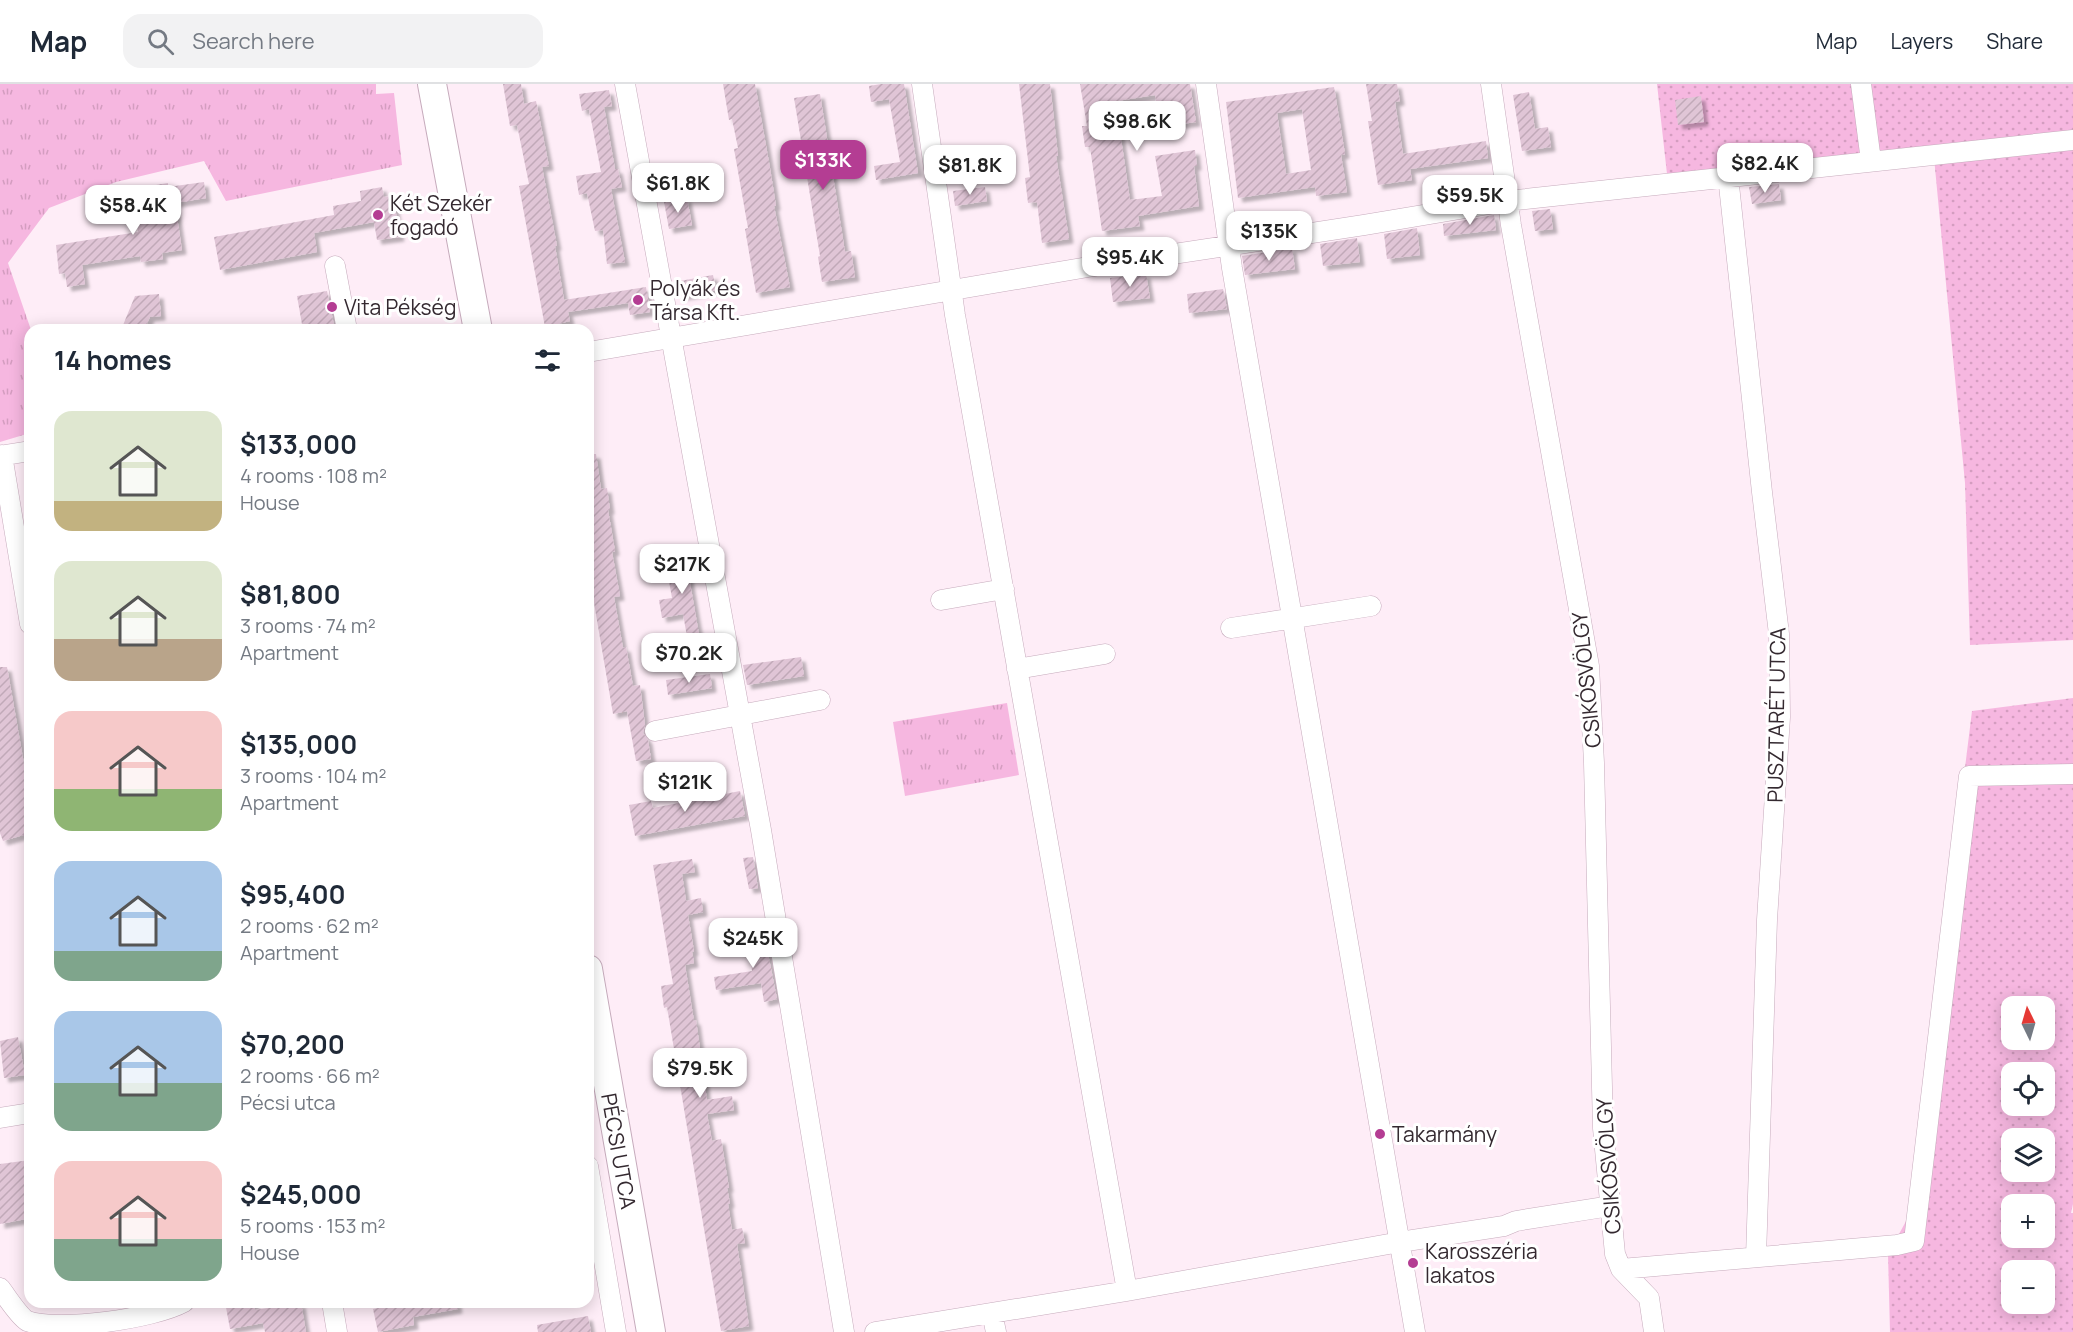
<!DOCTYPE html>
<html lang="en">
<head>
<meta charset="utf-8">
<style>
	:root { --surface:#fff; --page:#f2f2f3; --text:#1f2937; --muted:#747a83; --line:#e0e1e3; --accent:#b43d93 }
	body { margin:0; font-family:Manrope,sans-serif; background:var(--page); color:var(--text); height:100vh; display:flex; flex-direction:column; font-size:22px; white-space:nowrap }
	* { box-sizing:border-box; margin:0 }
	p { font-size:20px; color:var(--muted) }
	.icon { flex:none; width:33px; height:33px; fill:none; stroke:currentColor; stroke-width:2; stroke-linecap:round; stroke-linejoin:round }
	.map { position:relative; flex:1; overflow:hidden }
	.sheet { position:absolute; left:24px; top:240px; width:570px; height:984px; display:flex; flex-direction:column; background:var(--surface); border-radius:18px; box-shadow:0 3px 15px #0003 }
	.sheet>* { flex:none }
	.needle { width:39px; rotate:355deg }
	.fabs { position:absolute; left:2001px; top:912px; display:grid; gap:12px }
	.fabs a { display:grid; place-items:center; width:54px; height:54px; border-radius:12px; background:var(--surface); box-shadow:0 3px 15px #0003; font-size:30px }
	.price { position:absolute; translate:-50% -51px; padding:0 14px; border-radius:12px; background:#fff; color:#222; font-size:20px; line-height:39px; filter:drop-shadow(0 2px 3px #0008) }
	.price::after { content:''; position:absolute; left:50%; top:36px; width:18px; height:14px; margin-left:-9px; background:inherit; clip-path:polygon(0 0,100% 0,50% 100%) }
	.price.selected { background:var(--accent); color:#fff }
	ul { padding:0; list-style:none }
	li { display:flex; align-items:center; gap:18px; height:150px; padding:0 30px }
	li span { display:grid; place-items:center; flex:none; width:168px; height:120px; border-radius:18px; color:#555 }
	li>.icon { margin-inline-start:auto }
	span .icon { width:72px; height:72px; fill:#fffc; stroke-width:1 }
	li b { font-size:26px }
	h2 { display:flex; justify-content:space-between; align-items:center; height:72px; padding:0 30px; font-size:26px }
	header { display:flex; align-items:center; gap:36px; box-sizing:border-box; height:84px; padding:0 30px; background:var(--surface); border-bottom:2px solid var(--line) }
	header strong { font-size:28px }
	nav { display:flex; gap:33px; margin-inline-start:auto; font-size:21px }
	.search { width:420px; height:54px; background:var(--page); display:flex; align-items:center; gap:15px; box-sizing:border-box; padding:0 21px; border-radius:18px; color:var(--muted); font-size:22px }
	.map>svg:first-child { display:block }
	.park { fill:url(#park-tufts) }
	.garden { fill:url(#garden-dots); fill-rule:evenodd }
	.building { fill:url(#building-hatch); fill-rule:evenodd; filter:url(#shadow) }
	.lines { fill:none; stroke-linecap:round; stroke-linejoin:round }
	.street-casing { stroke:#c6abbc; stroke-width:21 }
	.secondary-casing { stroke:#c6abbc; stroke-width:30 }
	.street { stroke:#fff; stroke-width:20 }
	.secondary { stroke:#fff; stroke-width:28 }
	.poi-dot { fill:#b43d93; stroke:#fff; stroke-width:2 }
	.labels { text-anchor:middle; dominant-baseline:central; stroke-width:6; stroke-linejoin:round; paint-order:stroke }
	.poi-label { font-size:21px; fill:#342930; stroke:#fff; text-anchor:start }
	.street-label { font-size:21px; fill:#342930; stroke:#fff }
</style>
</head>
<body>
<header>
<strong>Map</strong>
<div class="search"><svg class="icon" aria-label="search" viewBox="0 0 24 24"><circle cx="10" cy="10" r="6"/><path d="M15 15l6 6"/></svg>Search here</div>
<nav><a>Map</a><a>Layers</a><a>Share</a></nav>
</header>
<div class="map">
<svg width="2073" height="1248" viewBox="0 0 2073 1248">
	<defs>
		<pattern id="park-tufts" width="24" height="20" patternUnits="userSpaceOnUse" patternTransform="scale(1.5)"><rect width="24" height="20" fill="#f6b7e0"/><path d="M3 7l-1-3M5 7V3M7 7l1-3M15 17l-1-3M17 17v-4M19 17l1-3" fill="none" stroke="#d49dc0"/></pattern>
		<pattern id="garden-dots" width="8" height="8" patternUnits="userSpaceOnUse" patternTransform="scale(1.5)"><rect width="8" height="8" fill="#f6b7e0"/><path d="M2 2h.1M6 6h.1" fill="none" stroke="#d49dc0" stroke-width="1.8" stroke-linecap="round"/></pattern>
		<pattern id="building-hatch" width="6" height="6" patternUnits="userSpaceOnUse" patternTransform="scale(1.5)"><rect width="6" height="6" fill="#e0c5d6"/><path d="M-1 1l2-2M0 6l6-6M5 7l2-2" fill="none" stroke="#c1a9b8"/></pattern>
		<filter id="shadow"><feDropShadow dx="4.5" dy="4.5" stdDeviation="1.5" flood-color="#0004"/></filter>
	</defs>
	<rect width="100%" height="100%" fill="#feedf7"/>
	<path class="park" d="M0,0H376V10L394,9L402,81L226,117L204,77L116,98L49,124L8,179L31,246L30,349L0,358Z
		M1007,619L1019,691L905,712L893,638Z"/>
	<path class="garden" d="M1657,0H2073V556L1970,561L1965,399L1933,63L1667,90Z
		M2073,614V1120L2071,1129H2073V1248H1890L1888,1170L1910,1130L1972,627ZM2012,922H2044V956H2012ZM2012,988H2044V1022H2012ZM2012,1054H2044V1088H2012ZM2012,1120H2044V1154H2012ZM2012,1186H2044V1220H2012Z"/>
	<path class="building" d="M503,0H521L524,20L536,17L549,82L542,83L557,162H555L564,216L646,203L650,228L630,231L628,219L568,228L570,237L545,243L519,102L529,100L517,41L510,42Z
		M723,0H755L770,84L776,122H774L790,203L756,209L745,145L748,144L734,65L738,64L732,35L729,36Z
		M881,0H904L918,89L876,96L874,82L900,78L889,15L871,18L869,2Z
		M1019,0H1050L1058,72H1056L1069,155L1042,159L1037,118L1028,119L1025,94L1030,93Z
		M1080,0H1190L1196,38L1160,43L1155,11L1117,17L1119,27H1117L1130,116L1162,112L1155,72L1195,66L1197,82H1194L1199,122L1138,132L1140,142L1102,147L1090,63H1085L1082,42H1087Z
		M1366,0H1397L1400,17L1395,18L1403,70L1486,57L1488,74L1410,85L1412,96L1378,101L1368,37H1372Z
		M1334,3L1345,70L1341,71L1347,108L1316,112L1315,103L1238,114L1226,18ZM1302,25L1311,86L1286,90L1277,29Z
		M609,6L612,22L604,23L615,85H618L622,103L611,105L625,178L607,180L603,146L595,147L587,109L579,111L576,92L601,88L589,25L582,27L579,10Z
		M1529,8L1535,45L1548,43L1551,63L1522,67L1513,11Z
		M820,10L845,168L851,167L855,193L822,198L818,173L820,172L794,14Z
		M1701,12L1704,38L1678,41L1675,16Z
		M204,98L206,114L175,119L182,166L162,169L163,175L141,178L140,172L82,181L85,200L67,203L65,189L59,190L56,161L138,148L136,135L155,133L150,102L168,99V103Z
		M1779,100L1781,116L1752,120L1749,103Z
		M382,103L384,113L393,112L400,153L377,156L374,138L314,149L317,168L220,186L214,153L334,131L333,122L361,117L360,107Z
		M985,103L987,117L955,122L953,107Z
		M687,114L692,141L669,145L664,118Z
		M1550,125L1553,145L1535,147L1532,127Z
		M1494,131L1496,146L1444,152L1443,140Z
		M1417,144L1420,171L1387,175L1384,150Z
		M1357,154L1360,178L1323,182L1320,160Z
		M1292,164L1295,185L1245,191L1242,172Z
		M1146,190L1150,214L1113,218L1110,194Z
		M713,191L716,206L682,212L680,197Z
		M1223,205L1227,225L1189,229L1187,210Z
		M327,207L335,246H303L297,212Z
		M159,210L161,232L150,233L144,246H121L135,212Z
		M588,370H596L601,405L607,404L610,426H608L615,467L612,468L620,512L614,513L623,564L626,563L633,602L640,601L645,641L643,649L648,656L651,675L636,677L627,627L613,630L588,484Z
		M696,470L700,491L689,493L701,562L689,564L683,530L662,534L659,516L672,514L665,475Z
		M801,573L804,592L747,601L743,581Z
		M0,583H7L30,714V749L3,757L0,749Z
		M710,590L712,604L668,611L666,596Z
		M740,707L745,732L635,752L629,721L651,717L653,724Z
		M753,773L758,804L749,805L743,774Z
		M692,775L695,788L682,790L686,817L701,814L703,828L688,831L694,867L692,868L694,879L685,881L694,937L696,936L707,1016L732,1012L734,1026L707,1030L712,1057L721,1055L729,1104H727L730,1119L728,1120L732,1146L742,1144L745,1159L737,1160L749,1242L721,1247L667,923L664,924L661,902L673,900L653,781Z
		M763,844L777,915L764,918L761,899L716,906L714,893L752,887L747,847Z
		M18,953L25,991L4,994L0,957Z
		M30,1076V1120H24L26,1135L0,1140V1080Z
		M225,1218H254L255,1226L301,1219L306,1248H265L263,1239L230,1245Z
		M410,1218H457L458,1225L413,1233L414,1241L378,1248L373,1225Z
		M588,1232L591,1248H538L537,1241Z"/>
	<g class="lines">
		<defs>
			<path id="street" d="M625,0L761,746L844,1248
				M922,0L955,231L1127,1207
				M1206,0L1232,184L1415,1248
				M1491,0L1511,141L1589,582L1594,679L1603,1044L1615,1170L1621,1185L1649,1214L1654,1248
				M1861,0L1871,77
				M1728,92L1762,408L1779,550L1780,633L1767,836L1756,1173
				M335,182L347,246
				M588,268L1088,183L1364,141L1507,117L2073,56
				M2,371L30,540
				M0,372L30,367
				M941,516L1004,505
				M1231,544L1371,522
				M1017,585L1105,570
				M655,647L820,616
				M0,1034L30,1029
				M588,1082L616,1248
				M1621,1185L1897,1161L1914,1157L1969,692L2073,690
				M0,1204C7,1213 18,1231 27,1237C58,1248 153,1235 184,1218
				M332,1218L337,1248
				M992,1229L996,1248
				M875,1248L1127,1207L1400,1158L1504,1142L1516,1137L1610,1122"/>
			<path id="secondary" d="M432,0L478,246
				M588,885L651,1248"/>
		</defs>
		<use href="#street" class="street-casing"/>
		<use href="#secondary" class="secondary-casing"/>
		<use href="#street" class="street"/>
		<use href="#secondary" class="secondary"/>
	</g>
	<g class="poi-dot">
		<circle cx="378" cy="131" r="6"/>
		<circle cx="638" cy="216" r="6"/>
		<circle cx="332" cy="223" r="6"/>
		<circle cx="1380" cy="1050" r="6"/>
		<circle cx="1413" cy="1179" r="6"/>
	</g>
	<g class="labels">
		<g class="poi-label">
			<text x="390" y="119">Két Szekér<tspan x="390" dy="24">fogadó</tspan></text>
			<text x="650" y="204">Polyák és<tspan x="650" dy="24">Társa Kft.</tspan></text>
			<text x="344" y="223">Vita Pékség</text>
			<text x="1392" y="1050">Takarmány</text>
			<text x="1425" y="1167">Karosszéria<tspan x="1425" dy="24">lakatos</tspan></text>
		</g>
		<g class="street-label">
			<text transform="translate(1586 596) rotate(-96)">CSIKÓSVÖLGY</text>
			<text transform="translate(1776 631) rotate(-89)">PUSZTARÉT UTCA</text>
			<text transform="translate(619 1067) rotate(80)">PÉCSI UTCA</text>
			<text transform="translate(1608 1082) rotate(-94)">CSIKÓSVÖLGY</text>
		</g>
	</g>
</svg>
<div class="fabs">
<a><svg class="needle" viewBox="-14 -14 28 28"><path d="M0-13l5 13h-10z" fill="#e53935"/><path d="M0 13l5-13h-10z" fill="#747a83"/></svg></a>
<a><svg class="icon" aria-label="locate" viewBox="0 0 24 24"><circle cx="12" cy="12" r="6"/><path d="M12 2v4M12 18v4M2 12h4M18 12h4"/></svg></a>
<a><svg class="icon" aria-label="layers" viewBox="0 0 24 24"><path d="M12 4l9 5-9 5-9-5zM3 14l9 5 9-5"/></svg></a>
<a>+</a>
<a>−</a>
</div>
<b class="price" style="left:1137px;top:68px">$98.6K</b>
<b class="price selected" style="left:823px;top:107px">$133K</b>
<b class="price" style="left:1765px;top:110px">$82.4K</b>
<b class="price" style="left:970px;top:112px">$81.8K</b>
<b class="price" style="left:678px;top:130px">$61.8K</b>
<b class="price" style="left:1470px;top:142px">$59.5K</b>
<b class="price" style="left:133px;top:152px">$58.4K</b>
<b class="price" style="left:1269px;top:178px">$135K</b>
<b class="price" style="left:1130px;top:204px">$95.4K</b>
<b class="price" style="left:682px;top:511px">$217K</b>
<b class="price" style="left:689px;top:600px">$70.2K</b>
<b class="price" style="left:685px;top:729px">$121K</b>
<b class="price" style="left:753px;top:885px">$245K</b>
<b class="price" style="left:700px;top:1015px">$79.5K</b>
<section class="sheet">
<h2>14 homes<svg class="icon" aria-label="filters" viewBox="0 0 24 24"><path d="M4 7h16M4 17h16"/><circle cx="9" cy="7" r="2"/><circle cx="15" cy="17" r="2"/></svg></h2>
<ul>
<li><span style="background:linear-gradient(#dfe7d0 75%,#c2b280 0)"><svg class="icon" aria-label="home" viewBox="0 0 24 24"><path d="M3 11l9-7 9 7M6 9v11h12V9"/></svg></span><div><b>$133,000</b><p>4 rooms · 108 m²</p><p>House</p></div></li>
<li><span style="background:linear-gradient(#dfe7d0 65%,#b9a48a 0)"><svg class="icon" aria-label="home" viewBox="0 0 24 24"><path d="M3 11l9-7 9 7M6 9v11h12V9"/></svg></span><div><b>$81,800</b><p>3 rooms · 74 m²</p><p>Apartment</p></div></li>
<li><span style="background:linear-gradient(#f6c9c9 65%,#8fb573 0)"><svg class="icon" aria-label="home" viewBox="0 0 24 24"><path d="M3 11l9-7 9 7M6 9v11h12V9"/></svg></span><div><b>$135,000</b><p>3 rooms · 104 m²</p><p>Apartment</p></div></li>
<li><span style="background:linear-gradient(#a9c7e8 75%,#7fa58c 0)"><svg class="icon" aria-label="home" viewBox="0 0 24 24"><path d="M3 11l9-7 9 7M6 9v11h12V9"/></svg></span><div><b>$95,400</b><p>2 rooms · 62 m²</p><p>Apartment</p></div></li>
<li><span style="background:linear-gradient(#a9c7e8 60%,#7fa58c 0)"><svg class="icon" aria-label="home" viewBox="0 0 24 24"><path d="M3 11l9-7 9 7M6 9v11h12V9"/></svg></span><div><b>$70,200</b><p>2 rooms · 66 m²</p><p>Pécsi utca</p></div></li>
<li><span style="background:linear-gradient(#f6c9c9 65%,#7fa58c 0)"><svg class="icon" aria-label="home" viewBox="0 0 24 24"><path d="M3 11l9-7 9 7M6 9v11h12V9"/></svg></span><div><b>$245,000</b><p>5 rooms · 153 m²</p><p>House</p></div></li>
</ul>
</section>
</div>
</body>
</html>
